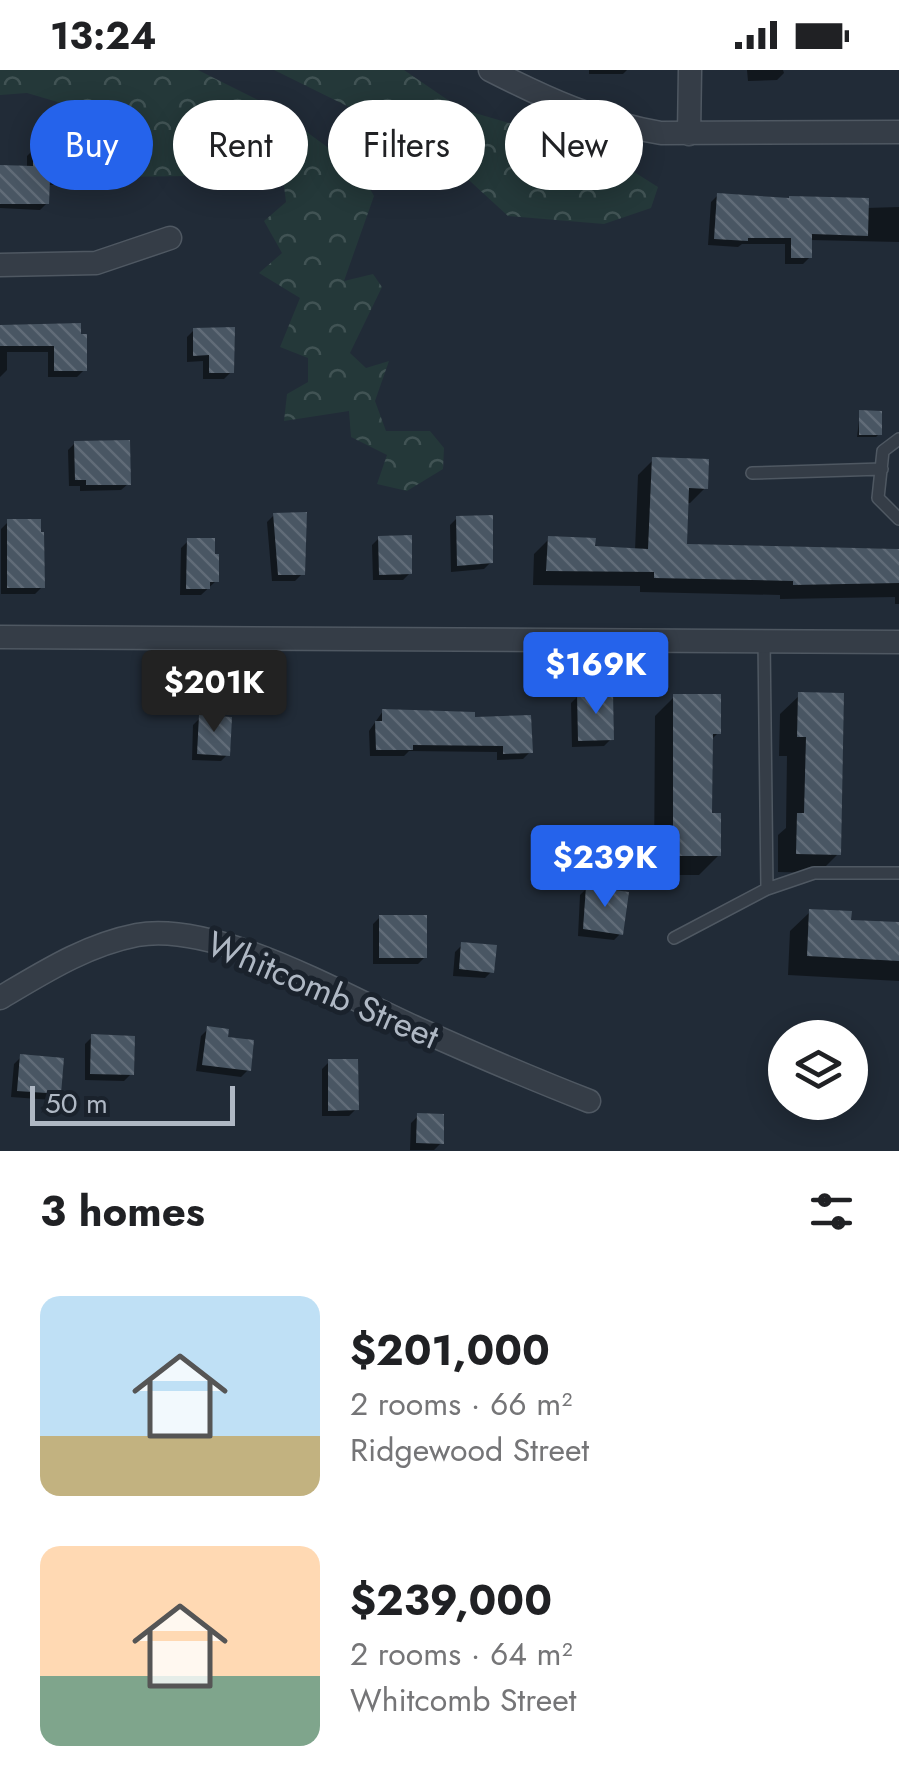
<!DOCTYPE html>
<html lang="en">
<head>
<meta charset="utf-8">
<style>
	:root { --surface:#fff; --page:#f6f6f6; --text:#202124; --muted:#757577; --accent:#2563eb }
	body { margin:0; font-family:Jost,sans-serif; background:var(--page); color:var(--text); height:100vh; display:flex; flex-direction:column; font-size:38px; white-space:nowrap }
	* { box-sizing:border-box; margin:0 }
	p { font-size:32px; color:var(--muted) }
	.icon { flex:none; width:55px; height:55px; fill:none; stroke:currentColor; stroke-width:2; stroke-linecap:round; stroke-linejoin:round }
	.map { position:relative; height:1081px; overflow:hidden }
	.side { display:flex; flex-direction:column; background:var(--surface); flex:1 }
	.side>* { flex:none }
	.banner { position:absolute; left:30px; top:30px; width:840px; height:90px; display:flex; gap:20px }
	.tools { position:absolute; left:768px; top:950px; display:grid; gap:20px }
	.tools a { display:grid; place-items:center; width:100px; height:100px; border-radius:50%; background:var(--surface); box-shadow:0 5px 25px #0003; font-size:50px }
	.scale { position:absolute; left:30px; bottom:25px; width:205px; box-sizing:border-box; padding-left:10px; border:5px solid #afb8c4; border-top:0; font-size:28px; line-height:35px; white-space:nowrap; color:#afb8c4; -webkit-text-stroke:8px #1a222c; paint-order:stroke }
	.price { position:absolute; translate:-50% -85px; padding:0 22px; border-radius:10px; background:var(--accent); color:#fff; font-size:32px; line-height:65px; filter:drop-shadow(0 2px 5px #0008) }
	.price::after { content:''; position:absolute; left:50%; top:60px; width:30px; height:22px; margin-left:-15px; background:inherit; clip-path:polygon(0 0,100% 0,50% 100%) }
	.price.current { background:#222; color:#fff }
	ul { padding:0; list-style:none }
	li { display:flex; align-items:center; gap:30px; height:250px; padding:0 40px }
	li span { display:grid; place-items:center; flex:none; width:280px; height:200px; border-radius:20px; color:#555 }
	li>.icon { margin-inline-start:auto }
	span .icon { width:120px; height:120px; fill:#fffc; stroke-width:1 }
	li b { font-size:42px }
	h2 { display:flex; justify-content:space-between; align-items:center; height:120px; padding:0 40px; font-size:42px }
	.chip { padding:0 35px; border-radius:45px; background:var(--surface); box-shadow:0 5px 25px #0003; font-size:35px; line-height:90px }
	.chip.current { background:var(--accent); color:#fff }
	.status { display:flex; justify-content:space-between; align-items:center; height:70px; padding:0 50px; background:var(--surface); direction:ltr }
	.status svg { height:28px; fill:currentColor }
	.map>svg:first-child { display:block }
	.forest { fill:url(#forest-crowns) }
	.shadow { fill:#0007 }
	.building { fill:url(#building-back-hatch) }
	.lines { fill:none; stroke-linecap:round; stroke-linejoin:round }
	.service-casing { stroke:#4f5862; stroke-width:14 }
	.minor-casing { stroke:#4f5862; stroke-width:25 }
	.service { stroke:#353d47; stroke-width:11 }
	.minor { stroke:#353d47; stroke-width:22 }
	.labels { text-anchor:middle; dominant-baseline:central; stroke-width:10; stroke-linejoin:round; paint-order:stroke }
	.street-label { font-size:35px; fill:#afb8c4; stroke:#1a222c }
</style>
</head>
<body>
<div class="status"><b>13:24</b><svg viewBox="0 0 49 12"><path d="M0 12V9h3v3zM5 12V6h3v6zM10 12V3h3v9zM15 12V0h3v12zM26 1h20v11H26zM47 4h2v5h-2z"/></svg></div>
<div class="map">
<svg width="899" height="1081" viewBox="0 0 899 1081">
	<defs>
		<pattern id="forest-crowns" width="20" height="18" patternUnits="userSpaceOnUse" patternTransform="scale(2.5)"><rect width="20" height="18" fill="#243839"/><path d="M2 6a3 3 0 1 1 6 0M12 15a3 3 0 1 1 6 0" fill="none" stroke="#415354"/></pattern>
		<pattern id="building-back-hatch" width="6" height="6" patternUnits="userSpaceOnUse" patternTransform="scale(2.5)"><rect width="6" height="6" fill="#495663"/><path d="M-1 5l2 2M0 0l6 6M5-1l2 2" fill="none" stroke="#616c78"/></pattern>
	</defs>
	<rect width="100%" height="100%" fill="#212b37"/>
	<path class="forest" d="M0,0H198L274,38L360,101L374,126L344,211L373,204L382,217L350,283L366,298L389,291L375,331L386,361H430L444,378L443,399L407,421L377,414L387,385L351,367L349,341L284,351L287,324L308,312V288L280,277L300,228L259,203L282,183L264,151L286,132L282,100L266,86L224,88L190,106L117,107L71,36L27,23L0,25Z
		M274,0H404L461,39L596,78L658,117L651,138L604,154L508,146L459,101L351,38Z"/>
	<path class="shadow" d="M589,0H627L623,4H589Z
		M747,0H783L784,3L777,10L748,11Z
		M34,79L64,108L57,115H47V133L40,140L0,138V97L27,98V86Z
		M718,125L866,138L899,137V172L810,170V187L803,194H785V174H742L738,177L708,175L711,132Z
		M0,258L79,266L84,300L77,307H48V282H7V300L0,307Z
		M194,260L231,302L224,309H203V291L187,292V267Z
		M860,343L879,364L876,367H857Z
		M75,373L128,414L121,420L80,421V416H69L68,380Z
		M653,390L705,418L690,433H686L684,476L899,479V534H895V527L780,529V525L640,522V516L533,515L534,484L549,469L592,479L635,481L638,405Z
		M274,445L302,504L295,511H272L267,452Z
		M457,448L491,492L484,499L451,502L450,455Z
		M8,452L42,517L35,524H1V459Z
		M379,468L410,503L403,510H373L372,475Z
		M188,471L216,511L201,525H180L181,478Z
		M800,625L838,784L819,803L778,802V765L786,758L787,686H779L780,644Z
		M578,626L611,669L604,676L572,677L571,633Z
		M674,627L718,663L710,671V745L719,785L699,805H654L655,646Z
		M383,641L472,650L530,682L523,689L497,690V682L409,681L404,686H370L369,661Z
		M200,648L228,684L221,691L192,690L193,655Z
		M587,818L621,863L614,870L578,866L580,825Z
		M810,842L848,852L899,855V911L788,905L790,861Z
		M380,847L425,887L418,894H373V854Z
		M462,875L492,901L485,908L453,906L455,882Z
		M208,959L225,969L248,1000L241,1007L196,1001L201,966Z
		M92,967L131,1004L124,1011L85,1010V974Z
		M21,987L59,1023L52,1030L11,1027L14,994Z
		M329,992L356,1039L349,1046H322V999Z
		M418,1046L441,1073L434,1080H410L411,1053Z"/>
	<path class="building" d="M33,77H67V109H50L49,134H0V95L33,96Z
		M717,123L789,128V126L869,128L868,166L812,164V188H791V168H748V171L714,169Z
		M81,253V264H87V301H54V276H0V255Z
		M235,257L234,303H209V285L193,286V258Z
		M859,340L882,341V365H859Z
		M130,370L131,415H86V410H75L74,371Z
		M652,387L709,389L708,419L689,418L687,474L899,479V513L793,515V511L654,508V502L546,501L548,466L596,468L595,476L648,479Z
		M307,442L305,505H278L273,443Z
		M493,445V493L457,496L456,446Z
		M7,449H41V462H44L45,518H7Z
		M412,465V504L379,505L378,466Z
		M187,468H215V484H219V512H210V519H186Z
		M798,622L844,623L841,785L796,784L797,743H804L806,667H797Z
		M613,623L614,670L578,671L577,624Z
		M673,624H721V664H713L712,743H721V786H673Z
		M382,639L475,642V647L531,645L533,683L503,684V676L413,675V680H376L375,651H382Z
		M199,645L232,647L230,686L197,684Z
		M586,816L629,822L623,865L583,859Z
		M809,839L852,841L851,850L899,852V891L807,886Z
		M379,845H427V888H379Z
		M461,872L497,875L494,903L459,899Z
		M207,956L229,959L228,967L254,970L251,1001L202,995Z
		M91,964L135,966L134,1005L90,1004Z
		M20,984L64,988L61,1024L17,1021Z
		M328,989H358L359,1040L328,1041Z
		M417,1043L444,1044V1074L416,1073Z"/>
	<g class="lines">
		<defs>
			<path id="service" d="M899,369L883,381L878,428L899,449
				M752,403L882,399
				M764,569L767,819
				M674,868L767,819L814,803H899"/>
			<path id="minor" d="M490,0C545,28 599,53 661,63L899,62
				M689,64L690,0
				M0,195L96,193L170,168
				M0,567L899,572
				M0,928C44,902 86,875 137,865C216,851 341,924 414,957C472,983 530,1008 589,1031"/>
		</defs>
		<use href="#service" class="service-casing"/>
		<use href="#minor" class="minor-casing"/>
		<use href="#service" class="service"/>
		<use href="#minor" class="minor"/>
	</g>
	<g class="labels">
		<g class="street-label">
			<text transform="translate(323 920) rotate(23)">Whitcomb Street</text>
		</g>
	</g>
</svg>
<div class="tools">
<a><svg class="icon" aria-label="layers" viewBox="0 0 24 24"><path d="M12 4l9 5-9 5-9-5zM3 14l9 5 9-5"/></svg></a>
</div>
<div class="scale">50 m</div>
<b class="price" style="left:596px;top:647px">$169K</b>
<b class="price current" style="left:214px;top:665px">$201K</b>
<b class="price" style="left:605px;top:840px">$239K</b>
<div class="banner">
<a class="chip current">Buy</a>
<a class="chip">Rent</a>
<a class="chip">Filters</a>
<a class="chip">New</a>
</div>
</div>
<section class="side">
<h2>3 homes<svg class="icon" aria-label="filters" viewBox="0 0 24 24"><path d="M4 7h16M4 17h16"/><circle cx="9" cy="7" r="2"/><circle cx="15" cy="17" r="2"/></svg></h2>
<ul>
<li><span style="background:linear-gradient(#bfe0f5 70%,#c2b280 0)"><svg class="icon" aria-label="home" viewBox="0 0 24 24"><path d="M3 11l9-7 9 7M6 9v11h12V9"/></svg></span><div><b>$201,000</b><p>2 rooms · 66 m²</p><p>Ridgewood Street</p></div></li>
<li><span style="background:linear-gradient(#ffd9b3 65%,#7fa58c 0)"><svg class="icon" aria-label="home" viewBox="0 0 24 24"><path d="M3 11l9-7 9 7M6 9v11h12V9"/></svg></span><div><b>$239,000</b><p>2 rooms · 64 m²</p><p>Whitcomb Street</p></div></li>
</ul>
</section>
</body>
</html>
